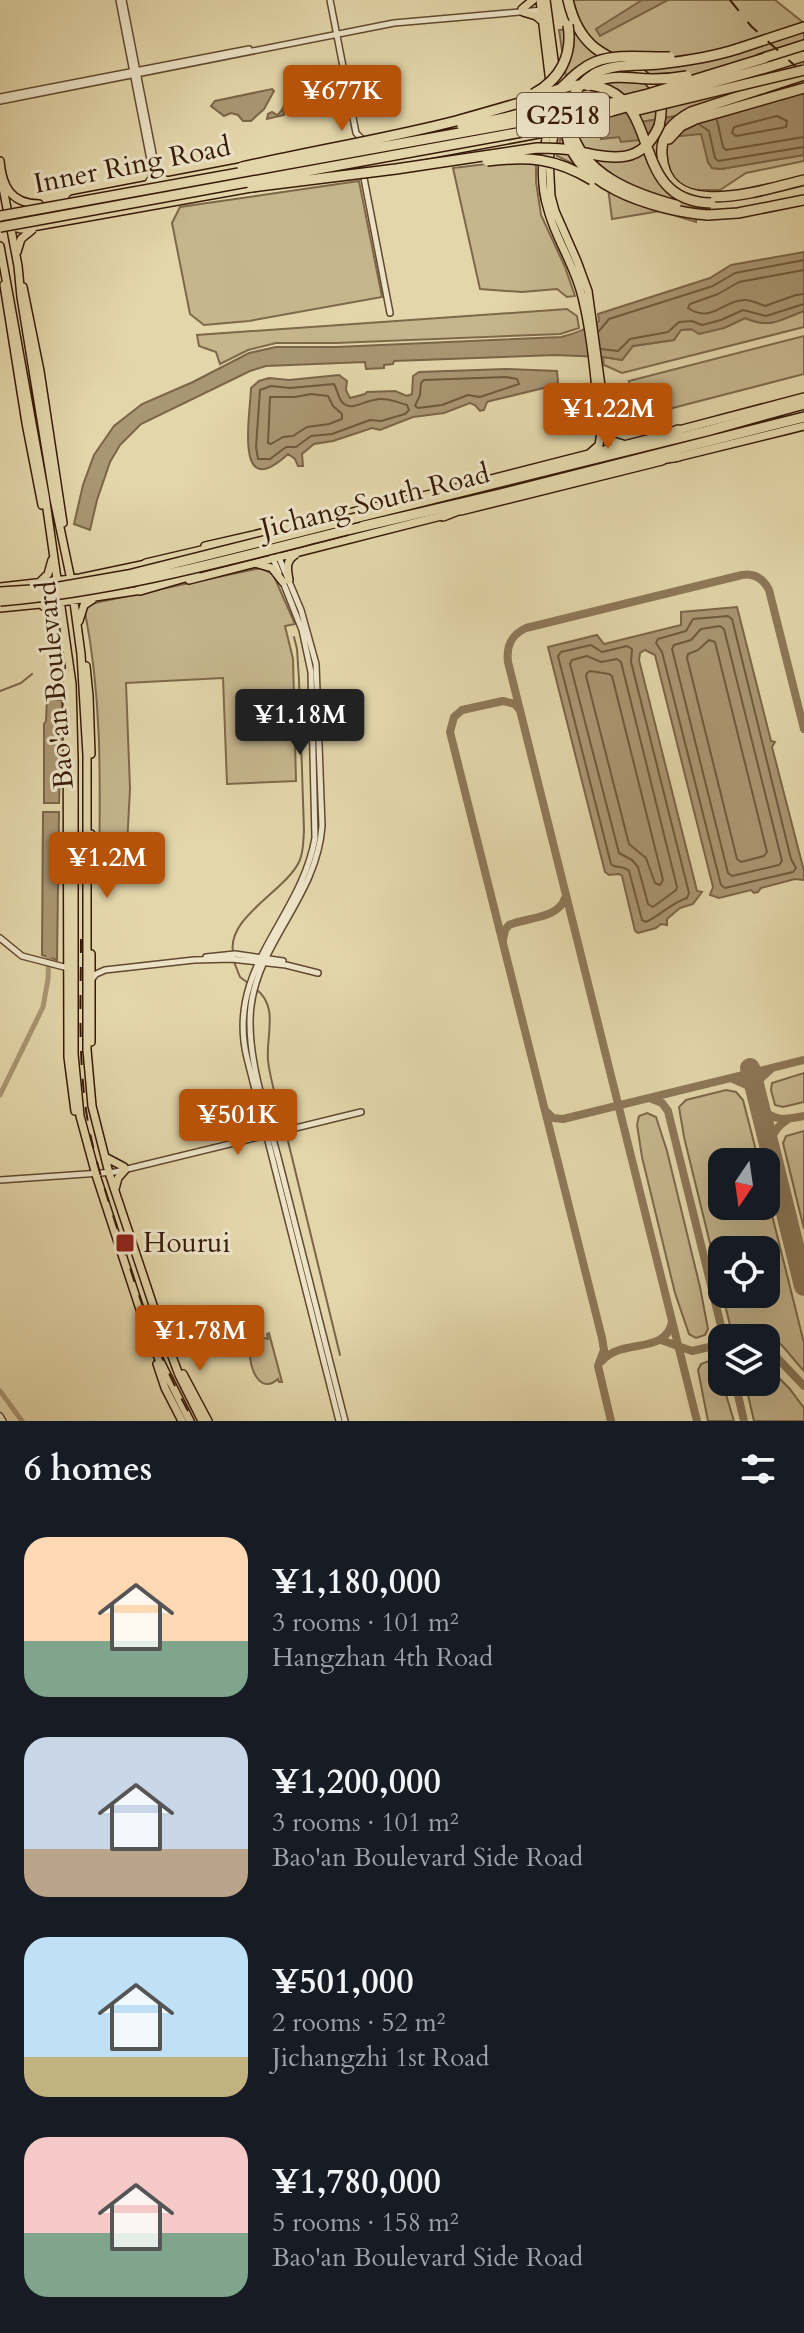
<!DOCTYPE html>
<html lang="en">
<head>
<meta charset="utf-8">
<style>
	:root { --surface:#171b24; --page:#242831; --text:#f1f3f6; --muted:#9ea1a6; --accent:#b45309 }
	body { margin:0; font-family:Cardo,serif; background:var(--page); color:var(--text); height:100vh; display:flex; flex-direction:column; font-size:30px; white-space:nowrap }
	* { box-sizing:border-box; margin:0 }
	p { font-size:26px; color:var(--muted) }
	.icon { flex:none; width:44px; height:44px; fill:none; stroke:currentColor; stroke-width:2; stroke-linecap:round; stroke-linejoin:round }
	.map { position:relative; height:1421px; overflow:hidden }
	.drawer { display:flex; flex-direction:column; background:var(--surface); flex:1 }
	.drawer>* { flex:none }
	.needle { width:52px; rotate:193deg }
	.buttons { position:absolute; left:708px; top:1148px; display:grid; gap:16px }
	.buttons a { display:grid; place-items:center; width:72px; height:72px; border-radius:16px; background:var(--surface); box-shadow:0 8px 32px #0002; font-size:40px }
	.price { position:absolute; translate:-50% -68px; padding:0 18px; border-radius:8px; background:var(--accent); color:#fff; font-size:26px; line-height:52px; filter:drop-shadow(0 2px 4px #0008) }
	.price::after { content:''; position:absolute; left:50%; top:48px; width:24px; height:18px; margin-left:-12px; background:inherit; clip-path:polygon(0 0,100% 0,50% 100%) }
	.price.current { background:#222; color:#fff }
	ul { padding:0; list-style:none }
	li { display:flex; align-items:center; gap:24px; height:200px; padding:0 24px }
	li span { display:grid; place-items:center; flex:none; width:224px; height:160px; border-radius:24px; color:#555 }
	li>.icon { margin-inline-start:auto }
	span .icon { width:96px; height:96px; fill:#fffc; stroke-width:1 }
	li b { font-size:34px }
	h2 { display:flex; justify-content:space-between; align-items:center; height:96px; padding:0 24px; font-size:34px }
	.map>svg:first-child { display:block }
	.green { fill:#c6b68e; stroke:#7e684a; stroke-width:2; fill-rule:evenodd }
	.water { fill:#a99672; stroke:#7b6447; stroke-width:2 }
	.lines { fill:none; stroke-linecap:round; stroke-linejoin:round }
	.shore { stroke:#70583c; stroke-width:2 }
	.stream { stroke:#7b6447; stroke-width:2 }
	.river { stroke:#a99672; stroke-width:5 }
	.taxiway { stroke:#8d7858; stroke-width:8 }
	.runway { stroke:#8d7858; stroke-width:20 }
	.minor-casing { stroke:#62492f; stroke-width:8 }
	.major-casing { stroke:#371a06; stroke-width:10 }
	.highway-casing { stroke:#371a06; stroke-width:12 }
	.minor { stroke:#ede4c8; stroke-width:5 }
	.major { stroke:#e3d6aa; stroke-width:7 }
	.highway { stroke:#e3d6aa; stroke-width:9 }
	.rail { stroke:#371a06; stroke-width:2; stroke-dasharray:14 14; stroke-linecap:butt }
	.highway-bridge-casing { stroke:#371a06; stroke-width:12; stroke-linecap:butt }
	.highway-bridge { stroke:#e3d6aa; stroke-width:9 }
	.poi-dot { fill:#8f2418; stroke:#ede4c8; stroke-width:3 }
	.labels { text-anchor:middle; dominant-baseline:central; stroke-width:6; stroke-linejoin:round; paint-order:stroke }
	.shield { fill:#ede4c8; stroke:#6e5740; stroke-width:2 }
	.shield-label { font-size:26px; font-weight:bold; fill:#371a06 }
	.street-label { font-size:28px; fill:#371a06; stroke:#ede4c8 }
	.poi-label { font-size:28px; fill:#371a06; stroke:#ede4c8; text-anchor:start }
</style>
</head>
<body>
<div class="map">
<svg width="804" height="1421" viewBox="0 0 804 1421">
	<rect width="100%" height="100%" fill="#e3d6aa"/>
	<filter id="stains"><feTurbulence type="fractalNoise" baseFrequency=".0025" numOctaves="4"/><feColorMatrix values="0 0 0 0 .2 0 0 0 0 .09 0 0 0 0 .02 0 0 0 .5 -.17"/></filter>
	<radialGradient id="worn" r=".72"><stop offset=".6" stop-color="#630" stop-opacity="0"/><stop offset="1" stop-color="#630" stop-opacity=".3"/></radialGradient>
	<path class="green" d="M573,0H775L804,23V95L787,84L694,113L641,122L620,137L647,138L702,133L708,162L712,168L721,169L804,155V161L746,173L720,190H699L696,222L660,211L612,219L607,180L557,156L567,103L568,90L559,30L572,29L582,41L661,88C644,60 608,60 589,35C580,24 577,13 573,0Z
		M536,160V182L541,215L565,267L575,296L567,297L557,289L522,292L480,289L453,168L511,161Z
		M359,181L382,297L249,321L204,325L190,314L172,223L180,207Z
		M567,309L577,316L579,328L560,334L336,343H276L248,350L220,364L216,352L199,346L197,335Z
		M804,311V327L622,373L604,365L603,357L622,360L633,346L674,340L680,330L724,328L745,318C771,329 779,320 804,311Z
		M804,336V374L634,418L629,381Z
		M261,568L273,574L295,624L285,626L293,659L296,781L227,784L223,678L126,683L130,789L125,883H99C100,790 103,704 85,612L90,604Z
		M804,1073V1102L783,1107L775,1105L771,1090L772,1083Z
		M726,1090L736,1092L743,1100L759,1162H722V1206H766V1191L804,1343V1371C790,1356 773,1329 752,1327C746,1326 739,1328 732,1329L730,1325L684,1137L679,1107L686,1100ZM722,1250H766V1294H722Z
		M647,1113L656,1117L667,1151L700,1287L708,1329L705,1335L696,1338L689,1334L675,1293L642,1157L637,1125L639,1116Z
		M804,1131V1229L783,1143L786,1136Z
		M269,1333L282,1382H279L278,1379C256,1399 244,1354 253,1340L260,1337L268,1339L267,1334Z
		M709,1361L715,1363L718,1368L734,1421H708L698,1370L701,1364Z
		M766,1365L789,1388L804,1408V1421H754L745,1382H766Z"/>
	<path class="water" d="M642,0H668L600,36L596,29Z
		M290,83C297,84 307,90 307,98C308,101 306,104 306,107L291,113L290,106L286,107L283,110L284,115L267,119L268,114L272,112L277,115C287,108 285,96 286,85Z
		M787,84L804,95V155L721,169L712,168L708,162L701,134L621,142L619,137L601,139L608,110L623,107L641,122L694,113Z
		M272,89L274,91L264,109L251,121H243L238,115L231,113L224,116L211,106L215,101Z
		M804,252V311C779,320 771,329 745,318L724,328L699,334L691,329L681,330L674,340L633,346L622,360L603,357L555,355L394,361L393,364L384,365V368L366,369L365,362L266,366L250,371L141,424L120,445L110,462L97,500L90,530L74,524L83,485L94,455L114,426L142,404L193,382L249,353L276,347H336L561,337C574,334 587,329 599,321L598,314L710,278L731,265Z
		M506,369L557,371L558,382L556,385L490,401L487,402L484,410L480,411L475,405L470,403L444,413L413,417L380,430L372,428L333,441L314,444L302,454L303,466H298L295,459L288,454C234,504 250,417 251,388L259,381L269,378L289,380L339,375L347,381L346,390L350,398L365,394L367,392L395,391L407,396L412,394L413,376L419,372Z
		M737,607L771,741L775,742L772,747L804,871V880L795,879L761,888L758,892L754,893L751,890L719,898L710,895L713,887L655,655L645,650L640,653L639,660L697,891L702,892L693,904L680,908L667,919V925L661,924L656,928L638,933L635,931L622,876L619,874L609,875L605,872L548,647L597,635L604,644L681,625V612Z
		M47,699L62,700L59,803H44V724L46,721Z
		M43,812H59L57,960L42,955Z"/>
	<g class="lines">
		<path class="shore" d="M777,116L787,121L786,127L736,136L732,133L734,127Z
			M717,120L723,147L726,150L804,137
			M700,125L709,131L715,158L718,161L804,147
			M804,270L739,282L718,294L690,304L688,308C712,324 722,300 745,300C752,300 759,304 765,306L796,295L804,294
			M599,331L609,319L713,286L735,273L804,260
			M601,349L618,351L630,339L668,332L679,322L692,321L702,325L721,320L743,310L766,316L804,304
			M506,377L517,379L519,384L480,397L468,395L442,405L418,408L415,406L420,395L421,383L424,380Z
			M334,384C337,389 338,397 342,402C351,412 364,401 374,400C386,397 396,402 407,405L409,410L405,414L381,421L370,420L332,434L311,436L296,447H286L270,459H258L256,447L260,390L271,386L290,388Z
			M311,394L328,396L333,406L342,414V419L329,424L307,427L293,436L283,437L271,444L268,443L270,397H295Z
			M728,616L732,619L791,859L796,868L793,872L725,888L721,885L662,652L656,643L658,639L686,631L693,619Z
			M720,626L724,629L782,861L779,865L732,876L728,873L672,649L674,645L691,640L701,629Z
			M709,640L715,642L767,852L764,856L741,862L737,859L687,658L688,654L698,650Z
			M591,645L602,652L627,646L632,649L631,662L689,893L687,898C671,903 661,915 646,922L642,920L629,871C623,865 616,869 611,864L558,656L561,652Z
			M587,656L601,662L617,659L621,662L677,887L676,890L653,907L648,904L638,867L632,860L619,853L570,664L572,660Z
			M590,671L609,674L612,676L663,880L660,885L655,883L646,858L629,844L586,676L587,673Z"/>
		<path class="stream" d="M0,691L21,683L32,674
			M233,952C227,917 285,891 299,862C304,852 303,841 304,831L299,680L297,649L294,637
			M234,962L240,977L248,983
			M256,989C279,1007 266,1034 268,1060C270,1080 277,1102 283,1121
			M288,1141L340,1355"/>
		<path class="river" d="M0,1095L43,1007L48,979L49,950
			M0,1391L22,1421"/>
		<path class="taxiway" d="M519,709L515,704L503,701L462,710L454,717L450,732L602,1338L604,1350L598,1366L611,1421
			M503,940L505,930L509,925C528,917 558,919 565,898
			M733,1079L749,1086L757,1098
			M757,1094L759,1080L771,1069
			M652,1099L662,1103L668,1111L724,1338
			M759,1105C772,1122 785,1120 804,1116
			M547,1112L553,1118L563,1119L804,1060
			M771,1152C770,1138 774,1128 787,1120
			M748,1338H751
			M661,1340L692,1351L722,1344
			M766,1346L804,1386
			M602,1361C620,1338 666,1355 672,1322
			M735,1382L744,1421
			M697,1421L508,662C506,646 511,635 526,628L742,575C754,573 763,578 769,590L804,729"/>
		<path class="runway" d="M750,1068L804,1286"/>
		<defs>
			<path id="minor" d="M119,0L152,170L151,178L147,184
				M123,0L156,169L160,176L167,180
				M330,0L356,133L363,140
				M0,97L249,49
				M0,101L394,23L543,10
				M363,173L390,313
				M269,549L279,573
				M278,555L301,610L316,664L322,826C317,896 259,941 251,1006C245,1054 267,1114 279,1161C301,1248 323,1334 345,1421
				M283,582L302,630L311,672L315,838C301,919 225,968 247,1058L339,1421
				M0,938L22,956L68,968
				M206,957L235,954L283,961
				M92,979L96,974L105,970L194,960L231,959L286,965L318,973
				M270,1118L276,1124L286,1127
				M253,1135L259,1129L262,1119
				M0,1180L115,1172L361,1112
				M0,1416L3,1421"/>
			<path id="major" d="M540,0L550,83
				M546,0L556,75
				M522,9L533,0
				M523,12L536,16L542,21
				M525,114L558,108
				M556,127L549,159L551,196L555,211L577,261L588,291L607,430L613,441L623,444
				M548,131C541,156 540,185 548,210C556,240 575,266 582,297C593,341 595,388 601,432L599,445L590,453
				M0,161C2,186 11,204 39,204
				M0,172L18,266L21,297L54,499L71,580L81,654L87,755V1050L92,1106L109,1173L154,1308L179,1375L202,1421
				M336,172L555,131
				M73,199L245,166
				M10,226L21,229L257,187
				M0,246L45,495L72,684L74,760V1054L80,1116L96,1175L151,1343L190,1421
				M17,252L21,239L32,230
				M4,285L26,423L42,505
				M23,287L40,371L63,523
				M675,431L804,397
				M674,458L804,426
				M461,511L662,461
				M205,546L444,491L663,435
				M258,564L272,568L283,582
				M189,580L445,515
				M289,580C287,569 285,561 296,554
				M39,583L48,574L52,560
				M0,587L80,578L151,563
				M43,606L56,612L61,624
				M0,608L61,602L142,590
				M79,621L84,605L93,599
				M86,666L89,696L91,754
				M67,672L68,1057L75,1111
				M91,878V834
				M91,1042V954
				M105,1157L124,1167
				M115,1189L118,1178L125,1170
				M157,1364L165,1388L182,1421
				M183,1374L208,1421"/>
			<path id="highway" d="M568,0C572,18 580,36 595,48C625,71 672,73 659,126
				M737,49L804,27
				M760,59L804,45
				M769,67L804,56
				M804,75L691,112C674,121 660,134 662,155C666,224 765,189 804,180
				M411,138L462,126
				M669,139L681,126L696,119L804,88
				M708,215L738,213L804,200
				M659,438L678,430
				M656,460L678,456
				M443,516L466,507
				M359,517L707,431L804,404
				M347,530L501,494L804,417
				M146,564L210,549
				M140,590L195,574"/>
		</defs>
		<use href="#minor" class="minor-casing"/>
		<use href="#major" class="major-casing"/>
		<use href="#highway" class="highway-casing"/>
		<use href="#minor" class="minor"/>
		<use href="#major" class="major"/>
		<use href="#highway" class="highway"/>
		<path class="rail" d="M730,0L751,26L804,74
			M81,939C81,996 78,1053 86,1110C92,1152 106,1193 119,1234C140,1298 159,1363 194,1421"/>
		<defs>
			<path id="highway-bridge" d="M588,86C609,72 630,79 653,79C665,79 676,78 687,76
				M533,94C560,80 573,55 568,25
				M634,111L804,70
				M462,126C490,120 522,118 546,101C563,89 575,70 595,62C618,53 646,58 670,57
				M571,127C580,174 635,194 676,205
				M487,161C529,156 555,158 592,180
				M242,167C313,151 385,139 456,121C481,114 506,107 532,99C547,94 562,86 578,85C588,84 599,86 608,90C660,113 633,201 711,203
				M252,187L396,169L537,148C550,148 563,148 576,151C610,158 641,167 659,126
				M708,215C658,211 560,185 566,119C568,101 578,84 594,74C613,63 638,66 659,64C686,61 712,57 737,49
				M0,216L570,113L648,94L765,58
				M0,227L522,132L612,111L769,67
				M0,592L48,589L128,575L359,517
				M0,601C118,591 232,559 347,530"/>
		</defs>
		<use href="#highway-bridge" class="highway-bridge-casing"/>
		<use href="#highway-bridge" class="highway-bridge"/>
	</g>
	<rect class="poi-dot" x="115" y="1233" width="20" height="20" rx="4"/>
	<g class="labels">
		<rect class="shield" x="517" y="93" width="92" height="44" rx="6"/>
		<g class="shield-label">
			<text x="563" y="115">G2518</text>
		</g>
		<g class="street-label">
			<text transform="translate(132 165) rotate(-11)">Inner Ring Road</text>
			<text transform="translate(375 501) rotate(-14)">Jichang South Road</text>
			<text transform="translate(55 685) rotate(-95)">Bao'an Boulevard</text>
		</g>
		<g class="poi-label">
			<text x="143" y="1243">Hourui</text>
		</g>
	</g>
	<rect width="100%" height="100%" filter="url(#stains)"/>
	<rect width="100%" height="100%" fill="url(#worn)"/>
</svg>
<div class="buttons">
<a><svg class="needle" viewBox="-14 -14 28 28"><path d="M0-13l5 13h-10z" fill="#e53935"/><path d="M0 13l5-13h-10z" fill="#9ea1a6"/></svg></a>
<a><svg class="icon" aria-label="locate" viewBox="0 0 24 24"><circle cx="12" cy="12" r="6"/><path d="M12 2v4M12 18v4M2 12h4M18 12h4"/></svg></a>
<a><svg class="icon" aria-label="layers" viewBox="0 0 24 24"><path d="M12 4l9 5-9 5-9-5zM3 14l9 5 9-5"/></svg></a>
</div>
<b class="price" style="left:342px;top:133px">¥677K</b>
<b class="price" style="left:608px;top:451px">¥1.22M</b>
<b class="price current" style="left:300px;top:757px">¥1.18M</b>
<b class="price" style="left:107px;top:900px">¥1.2M</b>
<b class="price" style="left:238px;top:1157px">¥501K</b>
<b class="price" style="left:200px;top:1373px">¥1.78M</b>
</div>
<section class="drawer">
<h2>6 homes<svg class="icon" aria-label="filters" viewBox="0 0 24 24"><path d="M4 7h16M4 17h16"/><circle cx="9" cy="7" r="2"/><circle cx="15" cy="17" r="2"/></svg></h2>
<ul>
<li><span style="background:linear-gradient(#ffd9b3 65%,#7fa58c 0)"><svg class="icon" aria-label="home" viewBox="0 0 24 24"><path d="M3 11l9-7 9 7M6 9v11h12V9"/></svg></span><div><b>¥1,180,000</b><p>3 rooms · 101 m²</p><p>Hangzhan 4th Road</p></div></li>
<li><span style="background:linear-gradient(#c9d6e8 70%,#b9a48a 0)"><svg class="icon" aria-label="home" viewBox="0 0 24 24"><path d="M3 11l9-7 9 7M6 9v11h12V9"/></svg></span><div><b>¥1,200,000</b><p>3 rooms · 101 m²</p><p>Bao'an Boulevard Side Road</p></div></li>
<li><span style="background:linear-gradient(#bfe0f5 75%,#c2b280 0)"><svg class="icon" aria-label="home" viewBox="0 0 24 24"><path d="M3 11l9-7 9 7M6 9v11h12V9"/></svg></span><div><b>¥501,000</b><p>2 rooms · 52 m²</p><p>Jichangzhi 1st Road</p></div></li>
<li><span style="background:linear-gradient(#f6c9c9 60%,#7fa58c 0)"><svg class="icon" aria-label="home" viewBox="0 0 24 24"><path d="M3 11l9-7 9 7M6 9v11h12V9"/></svg></span><div><b>¥1,780,000</b><p>5 rooms · 158 m²</p><p>Bao'an Boulevard Side Road</p></div></li>
</ul>
</section>
</body>
</html>
